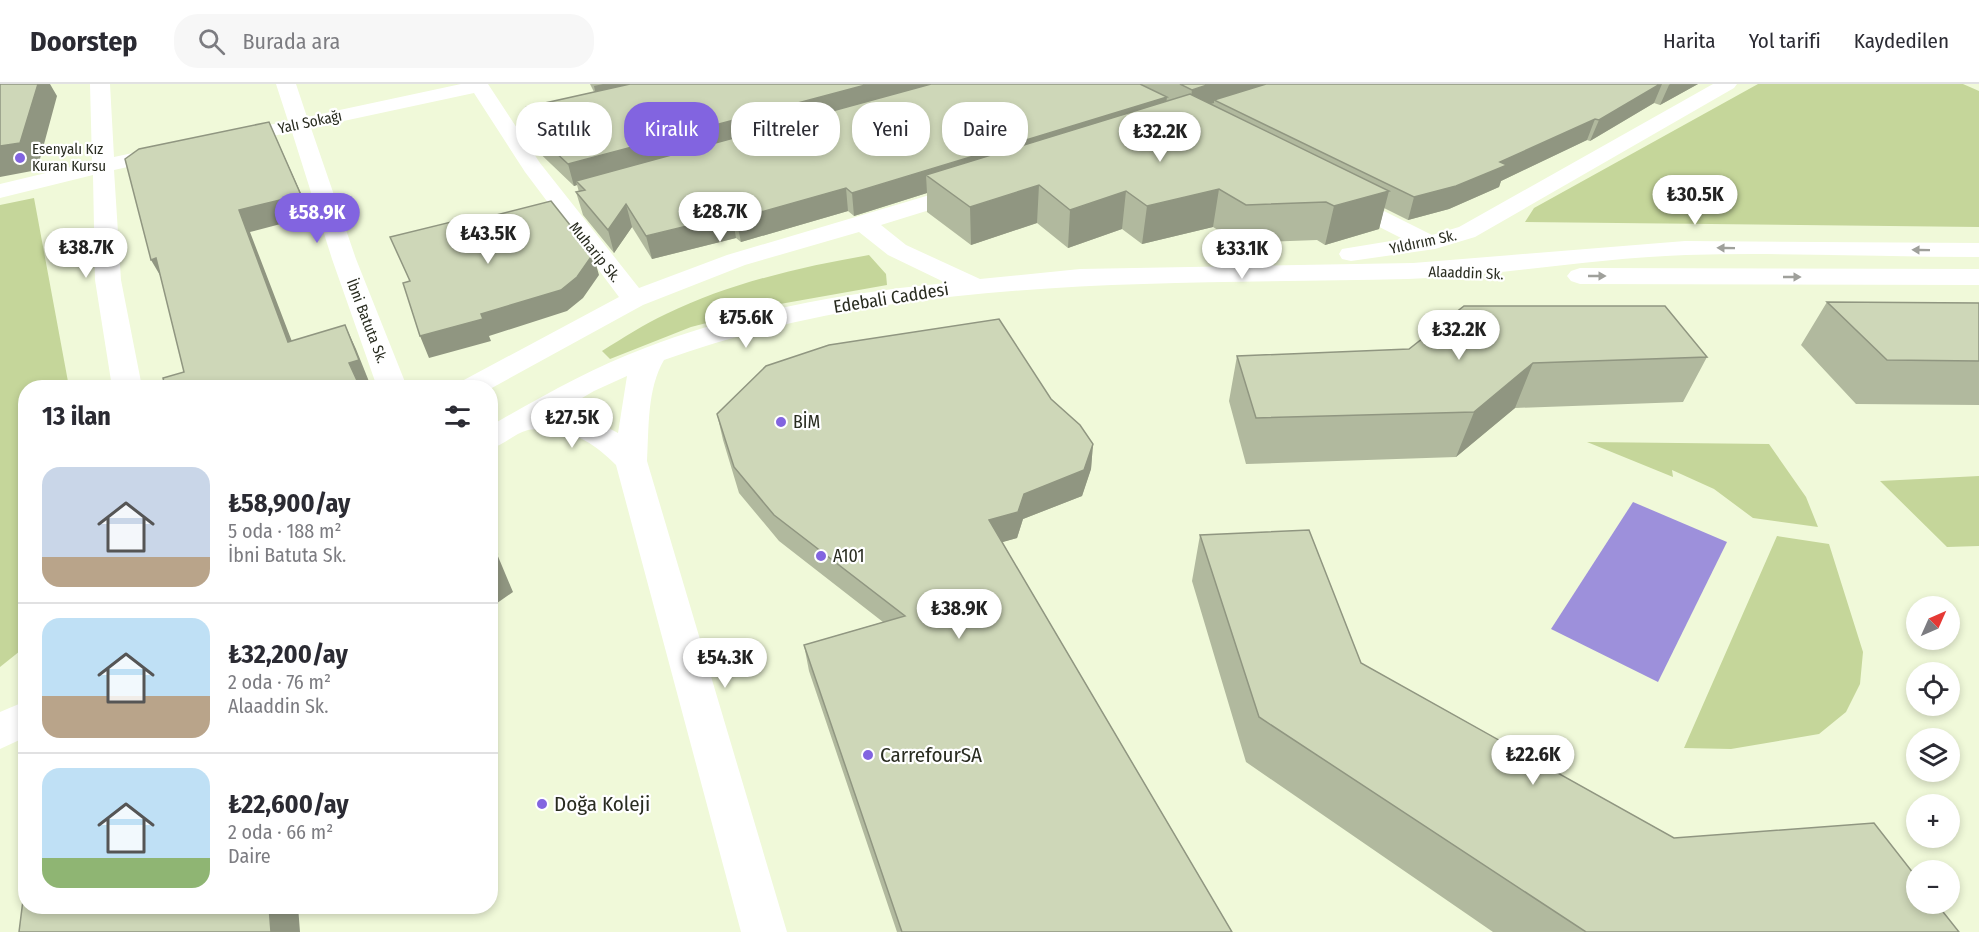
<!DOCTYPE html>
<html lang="tr">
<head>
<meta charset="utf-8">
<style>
	:root { --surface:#fff; --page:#f7f7f7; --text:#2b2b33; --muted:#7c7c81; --line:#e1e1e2; --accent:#8264e0 }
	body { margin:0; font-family:"Fira Sans Condensed",sans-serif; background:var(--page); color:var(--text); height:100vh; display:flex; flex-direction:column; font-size:22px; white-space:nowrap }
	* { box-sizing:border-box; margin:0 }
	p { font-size:20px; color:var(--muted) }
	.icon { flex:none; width:33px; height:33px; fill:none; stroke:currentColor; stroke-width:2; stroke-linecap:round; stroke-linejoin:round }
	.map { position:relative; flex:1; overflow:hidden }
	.panel { position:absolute; left:18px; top:296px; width:480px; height:534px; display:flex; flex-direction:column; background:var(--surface); border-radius:24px; box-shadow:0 3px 9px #0003 }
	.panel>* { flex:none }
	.guide { position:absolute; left:516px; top:18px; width:570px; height:54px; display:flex; gap:12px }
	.needle { width:39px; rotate:45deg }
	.fabs { position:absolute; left:1906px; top:512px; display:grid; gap:12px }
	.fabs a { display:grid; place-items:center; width:54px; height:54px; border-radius:50%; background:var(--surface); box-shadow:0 3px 9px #0003; font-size:30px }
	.price { position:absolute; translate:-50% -51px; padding:0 14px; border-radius:21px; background:#fff; color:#222; font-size:20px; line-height:39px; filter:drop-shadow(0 2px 3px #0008) }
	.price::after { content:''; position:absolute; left:50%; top:36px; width:18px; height:14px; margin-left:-9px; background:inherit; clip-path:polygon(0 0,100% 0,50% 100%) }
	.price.current { background:var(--accent); color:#fff }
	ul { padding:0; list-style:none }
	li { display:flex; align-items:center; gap:18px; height:150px; padding:0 24px }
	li+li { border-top:2px solid var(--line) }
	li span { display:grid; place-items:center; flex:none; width:168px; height:120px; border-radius:18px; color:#555 }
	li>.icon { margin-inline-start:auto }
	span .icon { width:72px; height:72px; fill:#fffc; stroke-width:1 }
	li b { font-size:26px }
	h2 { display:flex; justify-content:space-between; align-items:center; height:72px; padding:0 24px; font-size:26px }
	.chip { padding:0 21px; border-radius:24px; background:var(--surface); box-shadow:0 3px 9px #0003; font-size:21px; line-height:54px }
	.chip.current { background:var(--accent); color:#fff }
	header { display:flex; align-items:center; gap:36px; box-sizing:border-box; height:84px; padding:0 30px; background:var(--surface); border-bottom:2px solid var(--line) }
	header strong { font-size:28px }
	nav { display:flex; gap:33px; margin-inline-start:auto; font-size:21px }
	.search { width:420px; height:54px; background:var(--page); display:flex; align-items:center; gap:15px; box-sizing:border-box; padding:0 21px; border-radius:24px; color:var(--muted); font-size:22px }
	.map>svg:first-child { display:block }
	.green { fill:#c5d69a }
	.water { fill:#9d90db }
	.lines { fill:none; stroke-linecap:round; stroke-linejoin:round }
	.minor { fill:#fff; fill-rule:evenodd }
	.wall { fill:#b1b99e }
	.shaded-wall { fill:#909681 }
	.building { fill:#ced7b8; stroke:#909681; stroke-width:1.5 }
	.oneway { fill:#9fa09b }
	.poi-dot { fill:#8264e0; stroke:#fff; stroke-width:2 }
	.labels { text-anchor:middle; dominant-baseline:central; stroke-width:4.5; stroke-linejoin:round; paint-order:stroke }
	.far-street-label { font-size:15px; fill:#292c20; stroke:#fff }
	.far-poi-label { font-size:15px; fill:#292c20; stroke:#fff; text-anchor:start }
	.street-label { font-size:18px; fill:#292c20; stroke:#fff }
	.poi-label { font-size:18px; fill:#292c20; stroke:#fff; text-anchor:start }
	.near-poi-label { font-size:21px; fill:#292c20; stroke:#fff; text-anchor:start }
</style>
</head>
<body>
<header>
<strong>Doorstep</strong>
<div class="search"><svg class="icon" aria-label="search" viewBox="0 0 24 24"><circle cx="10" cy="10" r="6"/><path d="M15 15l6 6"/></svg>Burada ara</div>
<nav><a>Harita</a><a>Yol tarifi</a><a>Kaydedilen</a></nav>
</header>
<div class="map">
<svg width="1979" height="848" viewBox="0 0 1979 848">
	<rect width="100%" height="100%" fill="#f0f9d9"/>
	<path class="green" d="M1758,0H1963L1979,7V143L1525,138L1534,124Z
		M34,114L69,303H26L25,563L0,583V121Z
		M869,171L886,190L887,201L780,220L691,243L610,275L602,267C623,254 644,240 666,230C730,199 800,183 869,171Z
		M1587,358L1769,360L1806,413L1818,443L1753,434L1714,405L1672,386L1673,393Z
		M1979,392V462L1947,463L1880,397Z
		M1777,452L1829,460L1863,568L1860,600L1846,628L1819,650L1731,665L1684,664Z"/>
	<path class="water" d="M1633,418L1727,458L1658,598L1551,545Z"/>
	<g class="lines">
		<path class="minor" d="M90,0H110L114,73L170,61L178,62L181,67L178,72L114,86L121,196L142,303H112L95,196L93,91L0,114V100L92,78Z
			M276,0H296L307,33L461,0H488L540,79L639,204L727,171L970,99L978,101L981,106L978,111L881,141L906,161L980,195L1080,185L1413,179L1685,157L1979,159V173C1882,173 1783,168 1686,171C1593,174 1501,192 1408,195C1159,201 901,190 664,276C647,305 649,343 647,377L787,848H741L616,381C596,361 576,347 547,346C541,346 534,345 528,346C515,349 504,361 490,365V342C541,313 591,284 645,264C741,227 844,209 946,199L888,171L859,148L745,181L643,221L490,305L457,303L462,297L619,213L525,88L474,9L311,44L356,175L407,303H377L332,175L292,48L230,61L223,59L219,55L223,51L288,37ZM627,292L618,349L593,336L558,328L594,307Z
			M1713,0H1737L1734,4L1475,153L1435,165L1351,177L1342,175L1339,170L1342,165L1403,155L1332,119L1329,114L1332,109L1340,107L1348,109L1432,151L1459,143Z
			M1580,184L1979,185V201L1580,200L1571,197L1567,192L1571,187Z
			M26,617V653L0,665V628Z"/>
	</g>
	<path class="wall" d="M590,0H1698L1660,21L1654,19L1590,57L1587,56L1501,97L1499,103L1449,125L1408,136L1384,124L1379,145L1325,161L1317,156L1239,159L1213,143L1142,160L1122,145L1068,164L1037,139L971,161L927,128V109L854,132L848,127L741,158L736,154L652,175L632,143L614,169L583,131L576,108H579L577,101L574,102L528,58L522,37L529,32L527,23L594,8Z
		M1827,218L1979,219V321L1856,320L1801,261Z
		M1237,272L1707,273L1683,318L1515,324L1456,373L1246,380L1229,317Z
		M1051,315L1093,360L1091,385L1082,412L1023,435L1017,454L1002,458L1232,848H897L809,587L804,561L883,538L779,457L739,409L723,356L717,330Z
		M1200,451L1361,579L1674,754L1959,848H1493L1246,678L1192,497Z"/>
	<path class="shaded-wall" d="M38,0H50L57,12L37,86L0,93V62Z
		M603,0H648L596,12L594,2Z
		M869,0H946L576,97L577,101L574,102L568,80Z
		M1210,0H1273L1214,16V19L1189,27L1192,6Z
		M1660,0H1662L1654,19L1590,57L1599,36Z
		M1670,0H1698L1660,21L1669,1Z
		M1167,13L1164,34L926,91L927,109L854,132L852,109Z
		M1595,35L1587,56L1501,97L1499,103L1449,125L1408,136L1414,113L1500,78Z
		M269,38L311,132L250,148L301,281L288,258L239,126Z
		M1039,101L1037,139L971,161L970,123Z
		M846,104L848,127L741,158L736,135Z
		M1219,105L1213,143L1142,160L1147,122Z
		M1126,107L1122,145L1068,164L1070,126Z
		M1389,107L1379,145L1325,161L1334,122Z
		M626,120L632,143L614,169L608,146Z
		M732,131L736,154L652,175L646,152Z
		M593,170L599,191L583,214L567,227L489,252L491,257L429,274L420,252L481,230Z
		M156,174L164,198L151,176Z
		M345,241L356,265L370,300L360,303L349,279Z
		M1533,279L1515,324L1456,373L1474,328Z
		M1093,360L1091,385L1082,412L1023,435L1017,454L989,462V436L1024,410Z
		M497,470L513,508L490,524V475Z
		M269,822H298L300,848H271Z"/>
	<path class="building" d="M0,0H38L20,59L0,62Z
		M630,0H869L568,80L522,37L534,30L527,23Z
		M931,0H1140L1167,13L852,109L846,104L736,135L732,131L646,152L626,120L608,146L576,108L585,106L576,97Z
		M1180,0H1210L1192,6Z
		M1266,0H1660L1599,36L1595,35L1500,78L1507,81L1456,102L1414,113L1214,16Z
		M1190,10L1389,107L1334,122L1326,118L1246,121L1219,105L1147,122L1126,107L1070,126L1039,101L970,123L926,91Z
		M269,38L301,111L239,126L288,258L345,241L359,276L349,279L360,303H165L163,294L184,288L156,174L151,176L125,75L139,65Z
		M551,117L593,170L577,193L561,206L481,230L483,235L420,252L403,199L410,197L390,153L451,138L453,142Z
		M1827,218L1979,219V277L1887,276Z
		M1464,222H1665L1707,273L1533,279L1474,328L1256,334L1237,272L1409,265Z
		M999,235L1051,315L1080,341L1093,360L1084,386L1024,410L1018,428L989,436L1232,848H902L804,561L905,532L774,431L734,383L717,330L766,282L829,261Z
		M1309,446L1361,579L1674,754L1874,739L1917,794V819H1936L1959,848H1586L1259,633L1200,451Z
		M490,466L497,470L490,475Z
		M26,792V822H269L271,848H19Z"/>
	<defs><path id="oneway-solid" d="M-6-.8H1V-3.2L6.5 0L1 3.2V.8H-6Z" transform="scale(1.5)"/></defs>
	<g class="oneway">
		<use href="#oneway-solid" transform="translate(1726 164) rotate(-179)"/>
		<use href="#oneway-solid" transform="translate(1921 166) rotate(-179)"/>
		<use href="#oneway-solid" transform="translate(1597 192)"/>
		<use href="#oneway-solid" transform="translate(1792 193)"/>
	</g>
	<g class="poi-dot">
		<circle cx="20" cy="74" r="6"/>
		<circle cx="781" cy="338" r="6"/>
		<circle cx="821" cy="472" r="6"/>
		<circle cx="868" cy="671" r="6"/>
		<circle cx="542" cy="720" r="6"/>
	</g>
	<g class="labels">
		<g class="far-street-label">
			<text transform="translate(310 38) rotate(-12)">Yalı Sokağı</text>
			<text transform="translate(1423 158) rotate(-12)">Yıldırım Sk.</text>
			<text transform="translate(595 168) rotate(51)">Muharip Sk.</text>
			<text transform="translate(1466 189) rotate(2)">Alaaddin Sk.</text>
			<text transform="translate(367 237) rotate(69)">İbni Batuta Sk.</text>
		</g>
		<g class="far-poi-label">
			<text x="32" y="65">Esenyalı Kız<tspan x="32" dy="17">Kuran Kursu</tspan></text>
		</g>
		<g class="street-label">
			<text transform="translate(891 214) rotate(-9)">Edebali Caddesi</text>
		</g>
		<g class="poi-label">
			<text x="793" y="338">BİM</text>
			<text x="833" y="472">A101</text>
		</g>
		<g class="near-poi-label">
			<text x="880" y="671">CarrefourSA</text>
			<text x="554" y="720">Doğa Koleji</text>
		</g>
	</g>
</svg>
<div class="fabs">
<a><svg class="needle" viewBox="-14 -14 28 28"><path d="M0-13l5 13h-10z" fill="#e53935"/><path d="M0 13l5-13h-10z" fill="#7c7c81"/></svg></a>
<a><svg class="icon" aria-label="locate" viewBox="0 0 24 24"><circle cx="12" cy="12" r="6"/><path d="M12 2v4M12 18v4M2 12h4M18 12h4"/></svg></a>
<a><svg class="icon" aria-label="layers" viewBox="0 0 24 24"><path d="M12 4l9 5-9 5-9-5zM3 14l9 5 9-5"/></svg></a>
<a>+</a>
<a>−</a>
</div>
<b class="price" style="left:1160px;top:79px">₺32.2K</b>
<b class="price" style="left:1695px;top:142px">₺30.5K</b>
<b class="price" style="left:720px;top:159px">₺28.7K</b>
<b class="price current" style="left:317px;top:160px">₺58.9K</b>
<b class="price" style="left:488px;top:181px">₺43.5K</b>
<b class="price" style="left:86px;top:195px">₺38.7K</b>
<b class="price" style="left:1242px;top:196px">₺33.1K</b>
<b class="price" style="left:746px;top:265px">₺75.6K</b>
<b class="price" style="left:1459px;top:277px">₺32.2K</b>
<b class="price" style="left:572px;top:365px">₺27.5K</b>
<b class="price" style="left:959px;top:556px">₺38.9K</b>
<b class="price" style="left:725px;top:605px">₺54.3K</b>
<b class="price" style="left:1533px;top:702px">₺22.6K</b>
<div class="guide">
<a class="chip">Satılık</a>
<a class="chip current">Kiralık</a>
<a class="chip">Filtreler</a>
<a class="chip">Yeni</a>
<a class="chip">Daire</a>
</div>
<section class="panel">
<h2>13 ilan<svg class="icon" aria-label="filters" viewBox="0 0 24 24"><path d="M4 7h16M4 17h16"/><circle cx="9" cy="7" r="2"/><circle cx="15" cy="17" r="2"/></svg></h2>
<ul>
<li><span style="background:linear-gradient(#c9d6e8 75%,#b9a48a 0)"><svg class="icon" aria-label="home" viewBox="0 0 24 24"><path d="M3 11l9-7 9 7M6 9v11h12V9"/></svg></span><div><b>₺58,900/ay</b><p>5 oda · 188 m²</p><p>İbni Batuta Sk.</p></div></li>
<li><span style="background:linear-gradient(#bfe0f5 65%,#b9a48a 0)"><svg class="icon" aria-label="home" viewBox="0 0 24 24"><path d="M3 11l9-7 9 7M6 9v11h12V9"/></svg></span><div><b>₺32,200/ay</b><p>2 oda · 76 m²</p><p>Alaaddin Sk.</p></div></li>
<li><span style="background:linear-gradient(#bfe0f5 75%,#8fb573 0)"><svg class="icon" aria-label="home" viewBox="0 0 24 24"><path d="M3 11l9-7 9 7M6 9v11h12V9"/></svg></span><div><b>₺22,600/ay</b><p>2 oda · 66 m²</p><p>Daire</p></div></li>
</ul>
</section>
</div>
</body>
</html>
